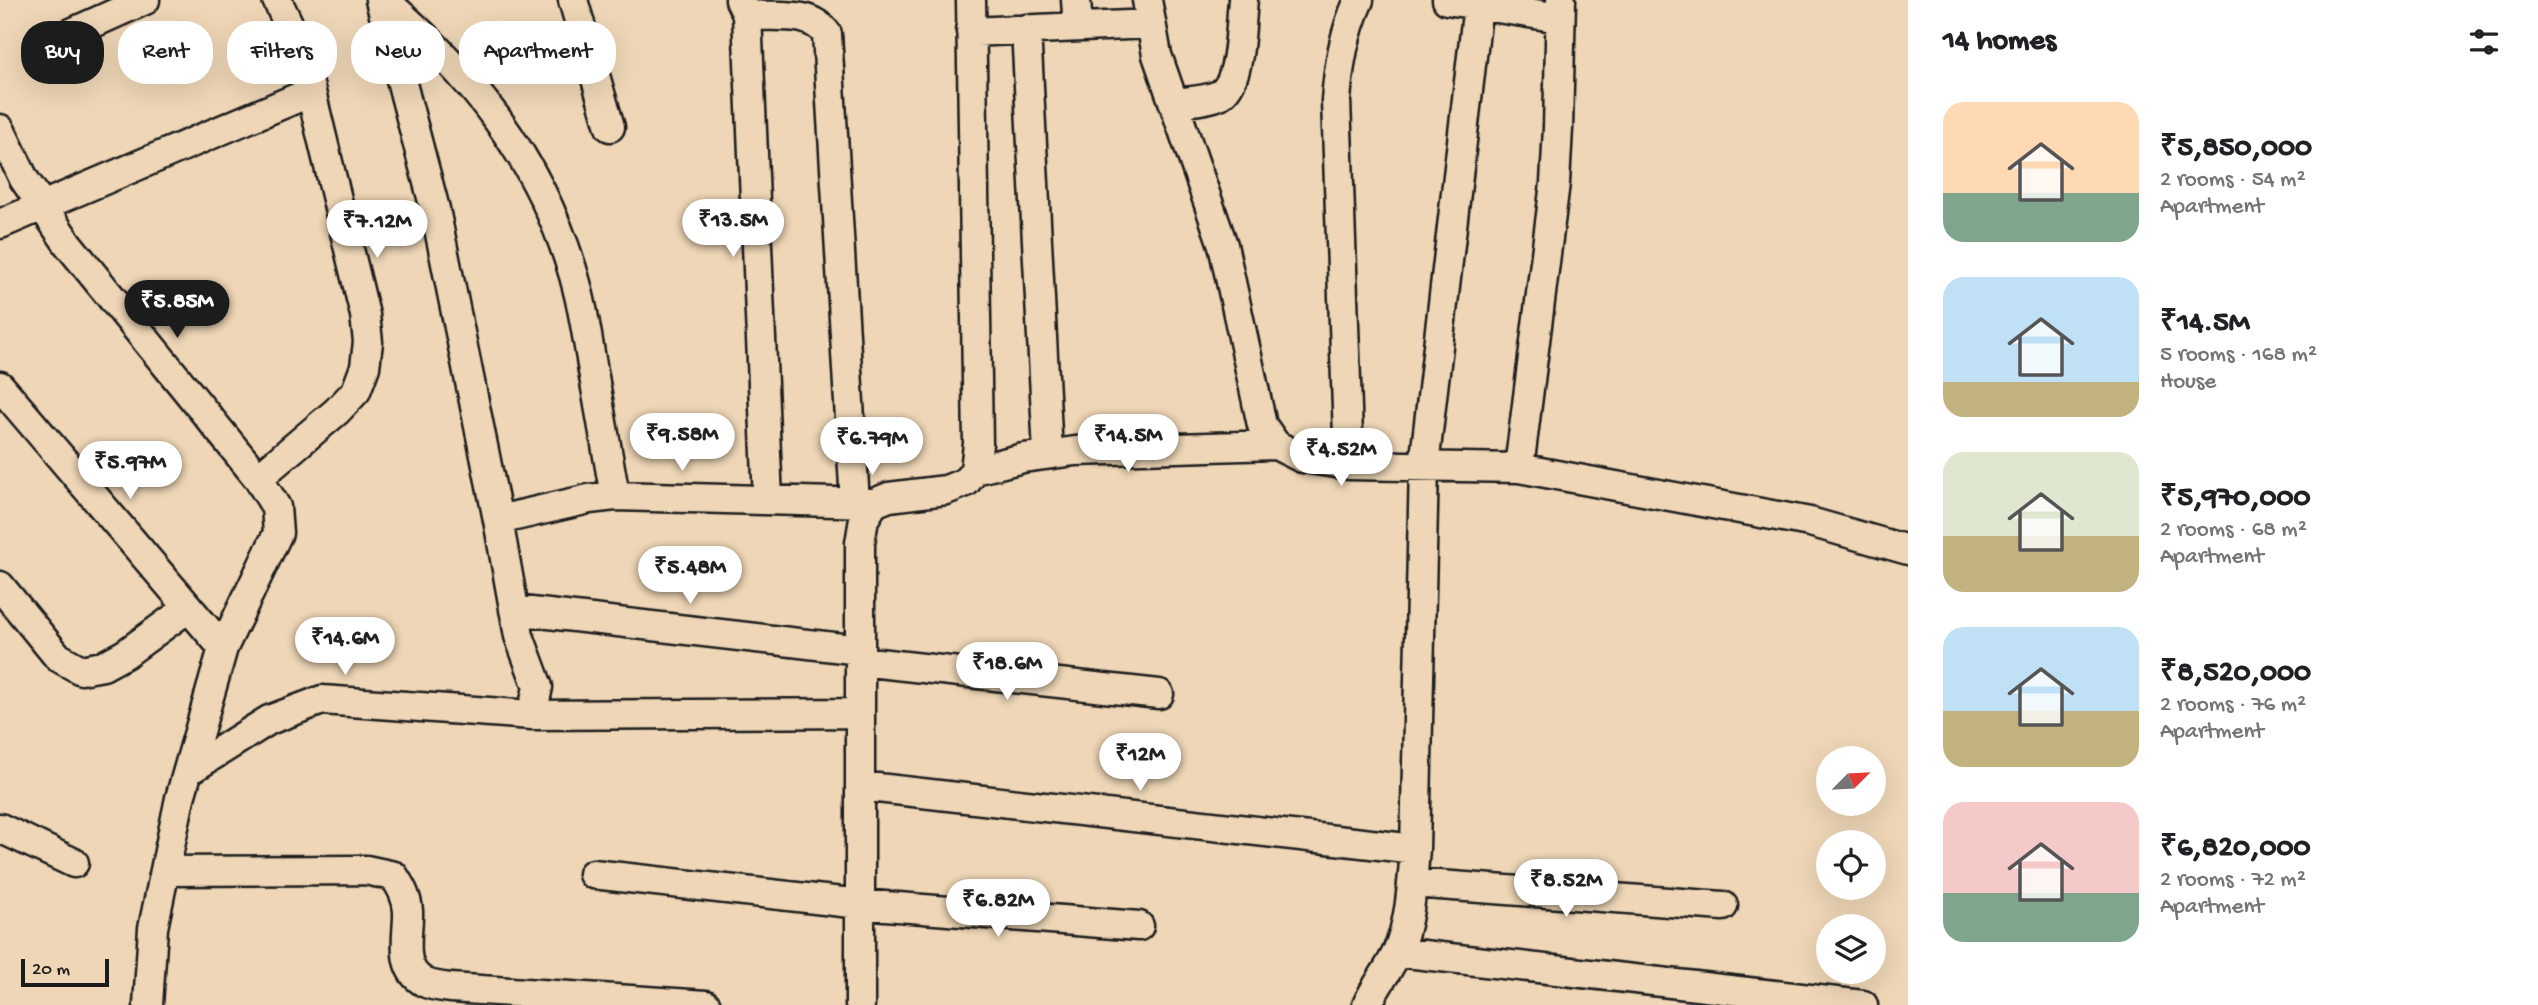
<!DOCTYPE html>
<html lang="en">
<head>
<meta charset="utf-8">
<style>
	:root { --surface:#fff; --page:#f2f2f2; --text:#202124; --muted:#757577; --accent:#1c1c1c }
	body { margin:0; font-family:"Gochi Hand",sans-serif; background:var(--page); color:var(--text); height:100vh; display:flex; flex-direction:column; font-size:26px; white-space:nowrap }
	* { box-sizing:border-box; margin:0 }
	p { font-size:23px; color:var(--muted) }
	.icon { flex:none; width:38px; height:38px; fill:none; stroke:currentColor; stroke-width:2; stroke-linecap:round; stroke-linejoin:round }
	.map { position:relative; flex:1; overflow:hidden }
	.drawer { display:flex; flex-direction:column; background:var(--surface); width:630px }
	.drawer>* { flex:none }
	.hud { position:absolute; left:21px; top:21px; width:665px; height:63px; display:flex; gap:14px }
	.needle { width:46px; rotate:66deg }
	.buttons { position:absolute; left:1816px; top:746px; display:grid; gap:14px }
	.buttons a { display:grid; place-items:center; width:70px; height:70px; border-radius:50%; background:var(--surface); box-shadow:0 7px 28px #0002; font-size:35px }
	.scale { position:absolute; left:21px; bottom:18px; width:88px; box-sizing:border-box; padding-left:7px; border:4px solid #1c1c1c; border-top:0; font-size:19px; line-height:24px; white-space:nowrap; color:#1c1c1c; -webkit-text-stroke:5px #eed6b6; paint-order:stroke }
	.price { position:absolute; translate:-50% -60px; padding:0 16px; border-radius:24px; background:#fff; color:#222; font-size:23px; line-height:46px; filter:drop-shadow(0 2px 4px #0008) }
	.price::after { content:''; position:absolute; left:50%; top:42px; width:21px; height:16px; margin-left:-10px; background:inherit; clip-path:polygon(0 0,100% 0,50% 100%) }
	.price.active { background:var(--accent); color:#fff }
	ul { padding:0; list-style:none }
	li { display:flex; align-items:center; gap:21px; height:175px; padding:0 35px }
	li span { display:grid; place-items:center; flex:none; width:196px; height:140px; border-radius:21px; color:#555 }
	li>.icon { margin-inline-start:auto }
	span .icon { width:84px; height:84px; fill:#fffc; stroke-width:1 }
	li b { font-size:30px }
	h2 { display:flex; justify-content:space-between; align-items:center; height:84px; padding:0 35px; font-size:30px }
	.tag { padding:0 24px; border-radius:28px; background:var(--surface); box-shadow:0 7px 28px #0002; font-size:24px; line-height:63px }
	.tag.active { background:var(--accent); color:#fff }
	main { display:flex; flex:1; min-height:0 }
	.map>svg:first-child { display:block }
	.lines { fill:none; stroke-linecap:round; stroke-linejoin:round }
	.street-casing { stroke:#1c1c1c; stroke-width:33 }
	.street { stroke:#eed6b6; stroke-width:28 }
</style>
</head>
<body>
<main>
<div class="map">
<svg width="1908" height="1005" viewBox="0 0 1908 1005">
	<rect width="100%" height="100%" fill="#eed6b6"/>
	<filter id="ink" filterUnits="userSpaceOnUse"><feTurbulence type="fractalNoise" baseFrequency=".0143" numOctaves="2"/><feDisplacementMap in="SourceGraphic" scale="14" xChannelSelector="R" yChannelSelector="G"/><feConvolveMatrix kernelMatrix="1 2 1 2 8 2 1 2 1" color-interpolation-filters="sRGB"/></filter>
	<g filter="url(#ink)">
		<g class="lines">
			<defs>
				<path id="street" d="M380,0L435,209L498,520L519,636L538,687L532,715L860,713
					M384,0C472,75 536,155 571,266C582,300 587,336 593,371C600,413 608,454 615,496
					M573,0L610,127
					M740,0L747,15C776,18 809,9 827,34L855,503
					M1076,0L1078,27
					M1147,0L1157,55L1223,245L1262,425L1276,445L1302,458L1349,465L1519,468L1810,522L1908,550
					M1447,0L1560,18
					M747,15L768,500
					M1026,29L1048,453
					M971,32L1151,24
					M49,43L145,0
					M1174,103C1188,101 1206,101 1219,95C1242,83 1240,24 1243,0
					M0,129L24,179L68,244L258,478L276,507L278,533L223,648L180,798L153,928L148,1005
					M0,224L311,92
					M0,386L223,648
					M1349,465L1336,100C1339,64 1344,33 1359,0
					M1519,468L1555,183L1558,128L1561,0
					M975,470L1023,458L1075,451L1276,445
					M258,478L337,411L356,391L365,367L368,342L365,315L311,92L296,40L277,0
					M498,520L589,499L615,496L871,503
					M0,586L58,657L81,670L103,666L125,654L188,608
					M514,610L860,650
					M860,661L1159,694
					M188,771L269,720L322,700L532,715
					M860,786L1415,849
					M0,828L74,863
					M165,871L366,870L394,876C401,887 407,897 408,911C409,934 398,968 424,982C431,986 443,987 451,988L706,1005
					M593,874L860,904L1139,926
					M1412,883L1723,906
					M1397,952L1863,1005
					M860,1005V543L864,519L874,503L889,497L946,490L966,482L975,470L978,444L971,0
					M1367,1005C1376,985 1389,970 1397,952C1411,921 1412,883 1415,849L1424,466L1478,5"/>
			</defs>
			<use href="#street" class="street-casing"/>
			<use href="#street" class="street"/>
		</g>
	</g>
</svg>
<div class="buttons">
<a><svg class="needle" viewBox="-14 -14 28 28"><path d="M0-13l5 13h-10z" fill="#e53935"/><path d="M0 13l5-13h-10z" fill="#757577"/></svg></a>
<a><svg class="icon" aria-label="locate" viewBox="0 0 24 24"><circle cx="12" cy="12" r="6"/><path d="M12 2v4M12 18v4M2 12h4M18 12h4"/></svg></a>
<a><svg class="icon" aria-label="layers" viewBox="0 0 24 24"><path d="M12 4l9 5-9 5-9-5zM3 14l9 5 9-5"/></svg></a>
</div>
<div class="scale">20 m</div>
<b class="price" style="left:733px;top:259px">₹13.5M</b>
<b class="price" style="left:377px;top:260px">₹7.12M</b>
<b class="price active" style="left:177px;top:340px">₹5.85M</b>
<b class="price" style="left:682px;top:473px">₹9.58M</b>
<b class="price" style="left:1128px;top:474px">₹14.5M</b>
<b class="price" style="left:872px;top:477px">₹6.79M</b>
<b class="price" style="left:1341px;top:488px">₹4.52M</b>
<b class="price" style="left:130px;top:501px">₹5.97M</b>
<b class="price" style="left:690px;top:606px">₹5.48M</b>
<b class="price" style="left:345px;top:677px">₹14.6M</b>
<b class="price" style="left:1007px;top:702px">₹18.6M</b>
<b class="price" style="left:1140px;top:793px">₹12M</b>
<b class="price" style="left:1566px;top:919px">₹8.52M</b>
<b class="price" style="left:998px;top:939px">₹6.82M</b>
<div class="hud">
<a class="tag active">Buy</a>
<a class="tag">Rent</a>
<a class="tag">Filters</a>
<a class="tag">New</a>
<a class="tag">Apartment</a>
</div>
</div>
<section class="drawer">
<h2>14 homes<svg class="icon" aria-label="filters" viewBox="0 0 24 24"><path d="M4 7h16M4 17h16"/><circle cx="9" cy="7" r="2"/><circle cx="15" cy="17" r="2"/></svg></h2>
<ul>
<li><span style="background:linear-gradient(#ffd9b3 65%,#7fa58c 0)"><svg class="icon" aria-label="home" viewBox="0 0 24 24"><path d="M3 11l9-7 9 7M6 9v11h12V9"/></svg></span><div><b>₹5,850,000</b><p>2 rooms · 54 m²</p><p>Apartment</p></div></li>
<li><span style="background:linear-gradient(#bfe0f5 75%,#c2b280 0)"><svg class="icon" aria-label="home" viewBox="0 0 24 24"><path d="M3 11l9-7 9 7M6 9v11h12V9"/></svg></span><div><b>₹14.5M</b><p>5 rooms · 168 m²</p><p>House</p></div></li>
<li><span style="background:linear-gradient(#dfe7d0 60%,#c2b280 0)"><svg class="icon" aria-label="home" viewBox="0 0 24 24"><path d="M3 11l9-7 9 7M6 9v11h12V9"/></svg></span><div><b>₹5,970,000</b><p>2 rooms · 68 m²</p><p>Apartment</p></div></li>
<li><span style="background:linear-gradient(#bfe0f5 60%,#c2b280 0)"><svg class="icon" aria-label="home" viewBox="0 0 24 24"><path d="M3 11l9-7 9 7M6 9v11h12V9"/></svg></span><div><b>₹8,520,000</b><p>2 rooms · 76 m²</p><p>Apartment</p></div></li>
<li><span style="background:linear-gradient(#f6c9c9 65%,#7fa58c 0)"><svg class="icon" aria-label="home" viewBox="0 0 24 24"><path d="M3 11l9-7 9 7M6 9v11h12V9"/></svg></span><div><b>₹6,820,000</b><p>2 rooms · 72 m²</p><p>Apartment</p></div></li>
</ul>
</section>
</main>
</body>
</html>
